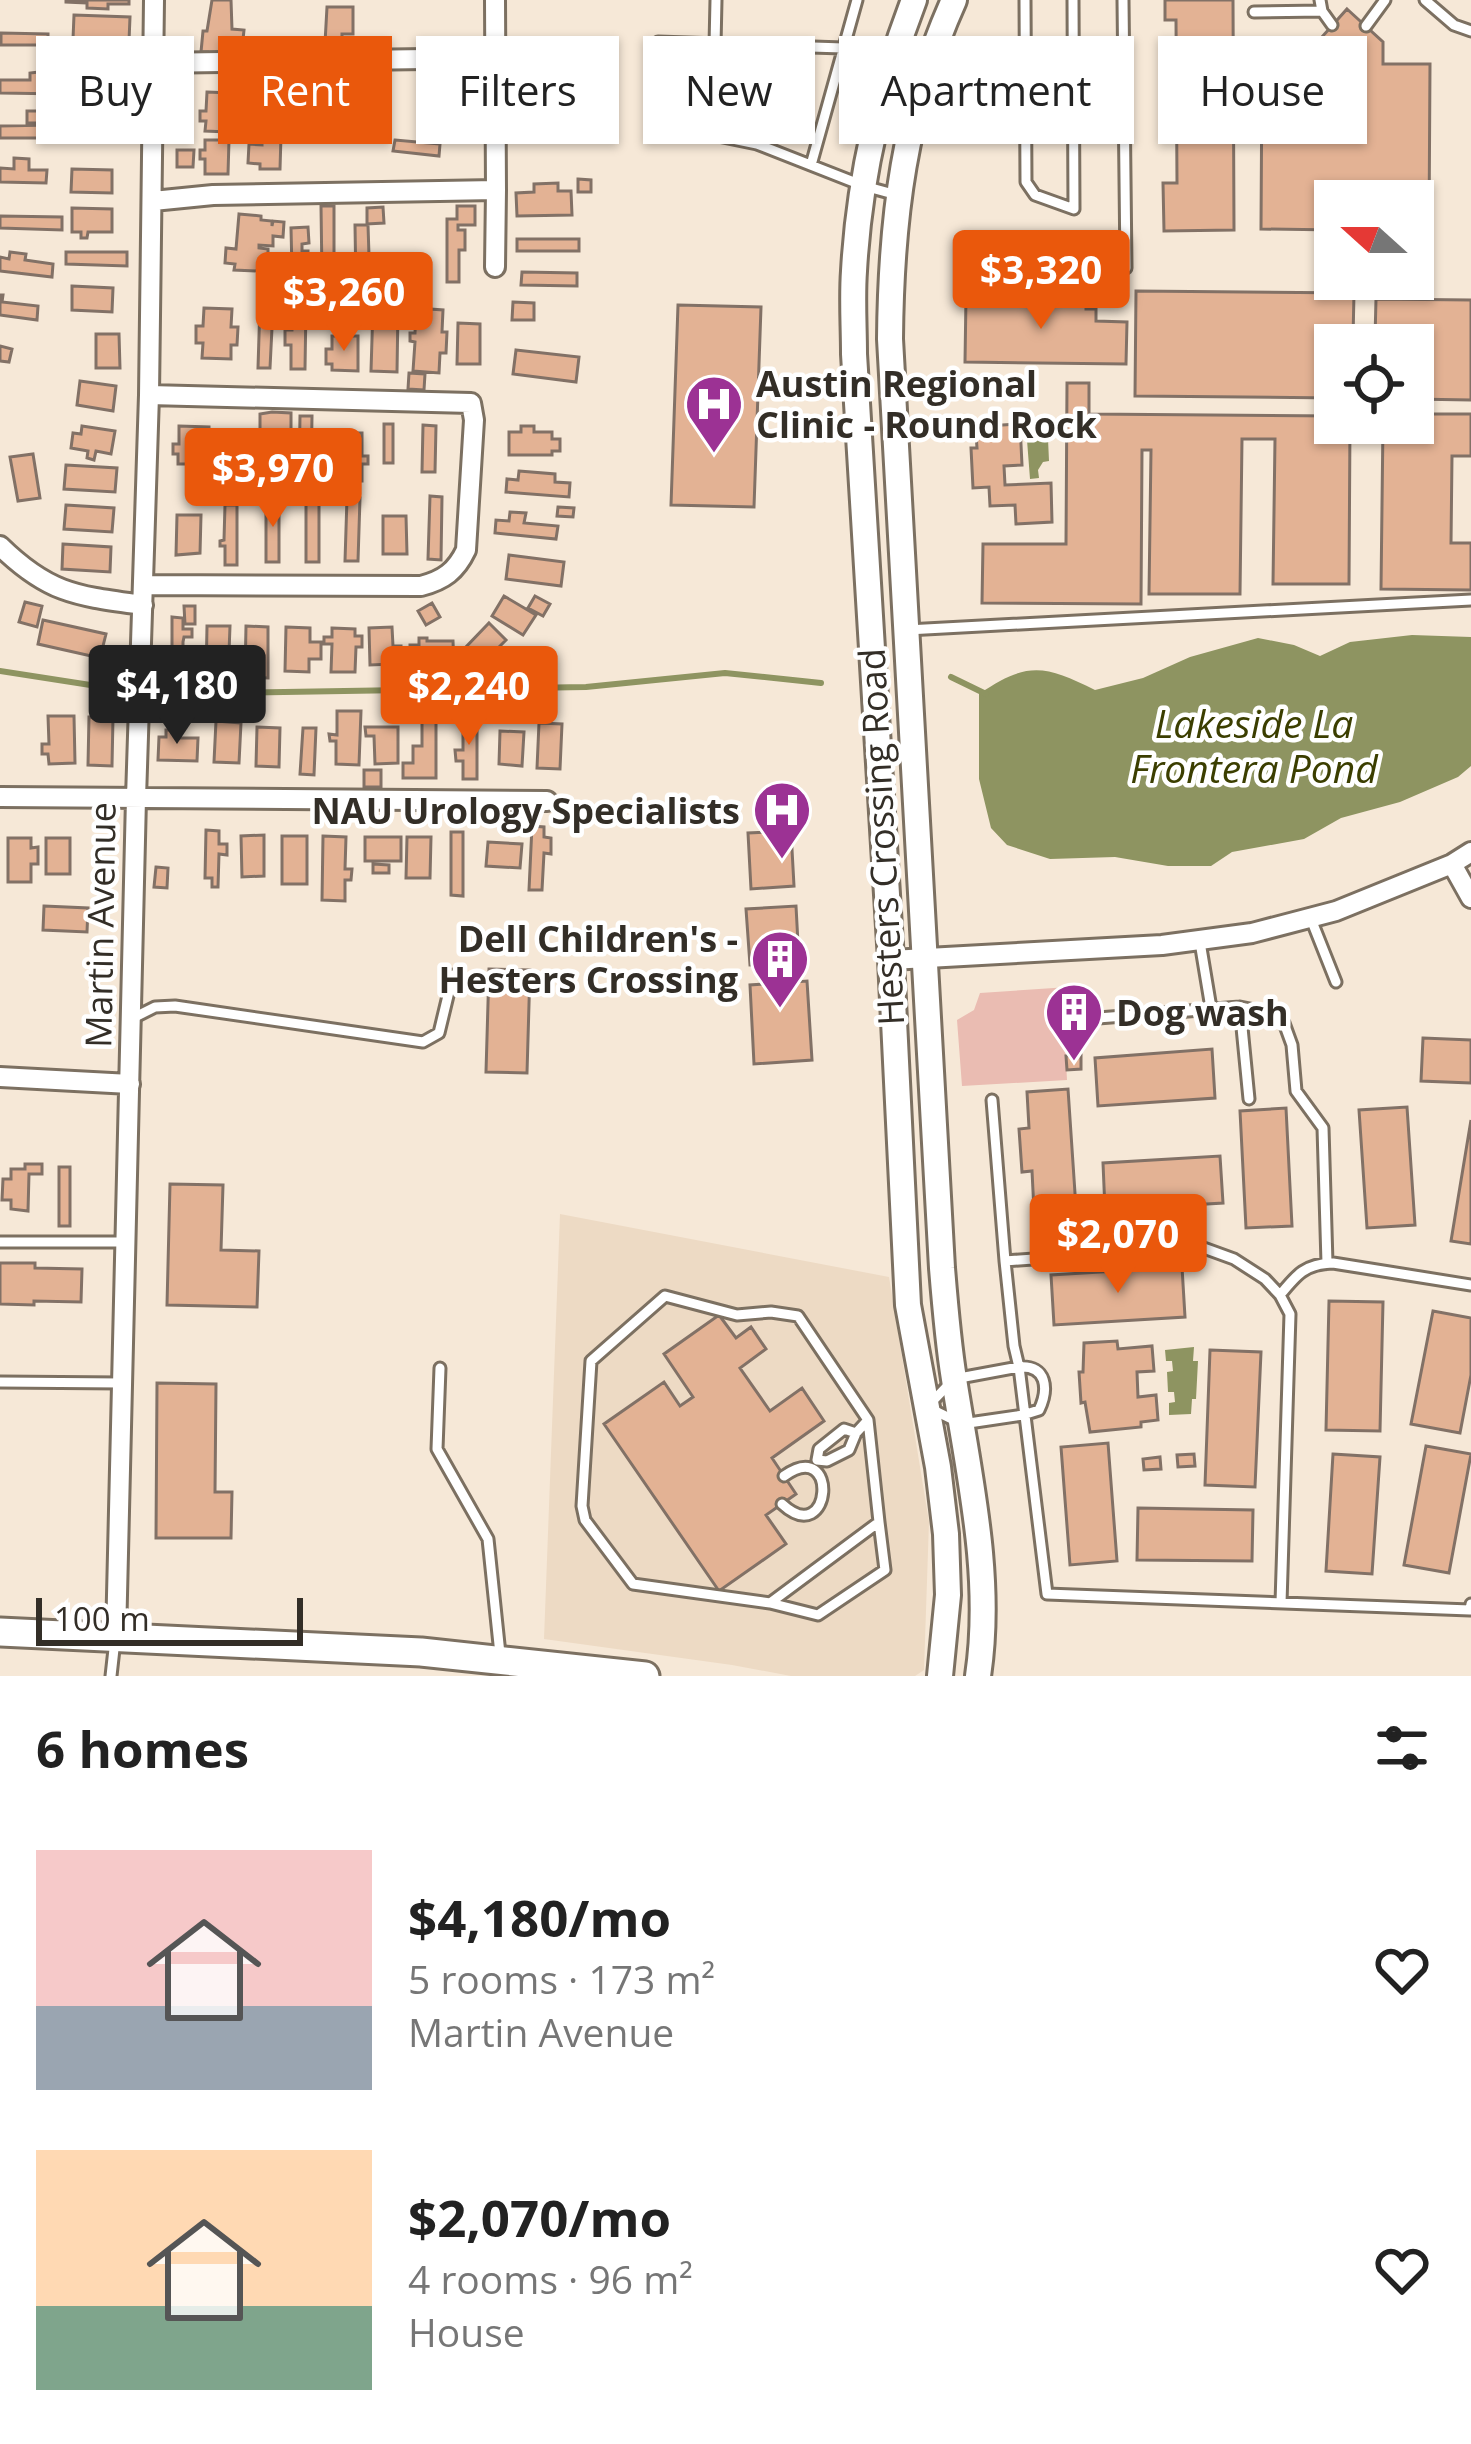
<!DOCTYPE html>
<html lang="en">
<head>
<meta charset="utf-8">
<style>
	:root { --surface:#fff; --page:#f2f2f2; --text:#222; --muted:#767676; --accent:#ea580c }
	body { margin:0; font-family:"Open Sans",sans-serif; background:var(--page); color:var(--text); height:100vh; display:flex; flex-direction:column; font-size:45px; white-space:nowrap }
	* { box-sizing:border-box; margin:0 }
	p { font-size:39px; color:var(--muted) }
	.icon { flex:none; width:66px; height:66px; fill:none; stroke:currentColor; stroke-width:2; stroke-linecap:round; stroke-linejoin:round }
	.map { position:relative; height:1676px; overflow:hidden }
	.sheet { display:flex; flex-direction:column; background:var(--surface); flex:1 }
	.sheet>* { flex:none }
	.guide { position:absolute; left:36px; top:36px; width:1401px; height:108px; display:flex; gap:24px }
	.needle { width:78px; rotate:291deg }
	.buttons { position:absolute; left:1314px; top:180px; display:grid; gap:24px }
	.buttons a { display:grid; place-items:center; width:120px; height:120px; border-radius:0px; background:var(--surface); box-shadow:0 3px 9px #0004; font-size:60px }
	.scale { position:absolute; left:36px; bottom:30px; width:267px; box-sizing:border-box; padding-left:12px; border:6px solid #332e27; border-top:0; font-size:33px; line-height:42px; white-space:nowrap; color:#332e27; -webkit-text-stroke:9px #fff; paint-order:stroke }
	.price { position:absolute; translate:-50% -102px; padding:0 27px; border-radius:12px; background:var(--accent); color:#fff; font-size:39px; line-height:78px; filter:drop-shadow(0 3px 6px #0008) }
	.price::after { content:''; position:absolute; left:50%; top:72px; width:36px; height:27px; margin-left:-18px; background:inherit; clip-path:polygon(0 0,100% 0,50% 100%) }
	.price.current { background:#222; color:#fff }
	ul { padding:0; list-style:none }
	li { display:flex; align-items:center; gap:36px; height:300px; padding:0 36px }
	li span { display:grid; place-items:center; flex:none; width:336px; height:240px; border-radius:0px; color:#555 }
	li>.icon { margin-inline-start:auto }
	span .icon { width:144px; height:144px; fill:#fffc; stroke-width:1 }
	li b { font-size:51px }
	h2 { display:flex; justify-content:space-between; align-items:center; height:144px; padding:0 36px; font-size:51px }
	.pill { padding:0 42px; border-radius:0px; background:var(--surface); box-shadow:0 3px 9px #0004; font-size:42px; line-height:108px }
	.pill.current { background:var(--accent); color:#fff }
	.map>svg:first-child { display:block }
	.built { fill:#eddac4 }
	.green { fill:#eabcb2 }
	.water { fill:#8e9461 }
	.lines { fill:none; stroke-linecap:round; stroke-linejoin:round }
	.stream { stroke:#8e9461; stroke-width:6 }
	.building { fill:#e3b294; stroke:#827166; stroke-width:3 }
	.service-casing { stroke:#7c7061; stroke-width:15 }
	.minor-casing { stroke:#7c7061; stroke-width:24 }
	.tertiary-casing { stroke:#7c7061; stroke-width:30 }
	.secondary-casing { stroke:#7c7061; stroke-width:33 }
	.service { stroke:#fff; stroke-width:9 }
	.minor { stroke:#fff; stroke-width:18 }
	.tertiary { stroke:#fff; stroke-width:24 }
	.secondary { stroke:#fff; stroke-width:27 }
	.labels { text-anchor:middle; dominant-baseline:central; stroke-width:9; stroke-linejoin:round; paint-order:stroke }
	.poi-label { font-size:36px; font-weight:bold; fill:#332e27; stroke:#fff; text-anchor:start }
	.street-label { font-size:36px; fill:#332e27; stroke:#fff }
	.water-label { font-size:39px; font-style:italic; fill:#3b3e00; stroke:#fff }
</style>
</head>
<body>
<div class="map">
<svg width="1471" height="1676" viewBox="0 0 1471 1676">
	<rect width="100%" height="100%" fill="#f6e8d7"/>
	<path class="built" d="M560,1214L889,1277L929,1522L924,1670L915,1676H791L732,1665L544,1639Z"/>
	<path class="green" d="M1084,986L1087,1039L1065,1041L1067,1080L962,1086L957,1020L974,1010L980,993Z"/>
	<path class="water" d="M1035,426L1036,435L1041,439H1048L1049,461L1043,462L1038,470L1039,478L1030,479L1026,427Z
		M1412,635L1471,637V766L1458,777L1400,802L1341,818L1304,839L1232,852L1211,866H1168L1115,857L1050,859L1007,845L991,828L979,779V694C1027,661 1045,665 1095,690L1143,678L1190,657L1258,638L1294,645L1320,656L1350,642Z
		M1194,1347L1193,1361H1198L1196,1399H1192L1191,1414L1169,1415V1403L1175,1402L1174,1392H1168L1167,1372L1173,1371L1172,1361H1166L1165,1350Z"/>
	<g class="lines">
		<path class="stream" d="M0,671L129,691
			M951,677L986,694
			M155,694L586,687L725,673L821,683"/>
	</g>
	<path class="building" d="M66,0H129V4H108V9L87,8V3L66,2Z
		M212,0H231L232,29L244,30L242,49H231V59L206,57L207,52H201L203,31H207Z
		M1165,0H1233L1234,230L1164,231L1163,183H1177L1176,20H1165Z
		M327,7H353V34H342V43H325Z
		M1347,9L1383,42V64H1430L1429,230H1413V201H1335V230L1261,229L1262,64H1321V38Z
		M74,15L130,17L129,41L73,39Z
		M1,33L48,34V45H1Z
		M90,58L128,59L127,82L90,81Z
		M39,72V80H63V94L0,93V80H30V73Z
		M265,82H287V95H265Z
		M207,92L230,93L228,132L205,131L206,121H200V111H206Z
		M66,97H99L97,139L73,138L74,104H66Z
		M307,99L337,106L333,123L321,120L323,114L305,110Z
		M27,111H47L48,123H27Z
		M62,120H71V136H62Z
		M51,125V138H0V126Z
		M262,135L281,136L280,169H260V164L248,163L249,144L262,145Z
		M205,140H229L228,174H205V159H200V150H205Z
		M395,140L440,144L439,156L393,151Z
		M177,150H194L193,167H177Z
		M14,158L29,159V170H47L46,183L0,182V168L14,169Z
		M72,169L112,170V193L71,192Z
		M578,179L591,180V192H578Z
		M558,183V191H571L572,215L517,216L516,193L534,192V184Z
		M321,206H334V287H328V296H312V275H322Z
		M457,206H475V225H458V230H465V250H459V282H447V219H457Z
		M383,207L384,223L367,224V208Z
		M72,208L112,209V232H88L87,238H81V232H72Z
		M239,214L261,216V220L272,221V226L273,221L284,222L283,237L273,236V246L259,245V248L268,249V264H258V271L234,270L235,264L225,263L226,248L236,249Z
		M0,216L62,217V230L0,228Z
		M355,225H368L370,286L356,287Z
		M308,227L309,243L302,244V251H308V259H303V270H292L291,228Z
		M517,239H579V251H517Z
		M10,252L26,254L25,260L53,264L52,277L0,271V257L9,259Z
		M66,252H127V266L66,264Z
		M522,272L577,273V286L521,285Z
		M72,286L113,288L112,312L72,310Z
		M1136,291L1354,293L1353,339H1375L1376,299L1471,300V400L1413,399V345H1335V398L1135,396Z
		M0,295H3L2,302L38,306L37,320L0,315Z
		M966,297L1086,298V309H1096V321L1127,322L1126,364L965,362Z
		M513,302L534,303V320H512Z
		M260,304L272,305L271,321H275L274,328H272L270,368H258Z
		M678,305L761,307L754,507L671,505Z
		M293,306H306L305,369H291V345H285V330H292Z
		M373,307L398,308L397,372L371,371Z
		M204,308L232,309L231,327H238L237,345H231V359L202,358L203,343H196V326H203Z
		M416,308L443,310L442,332H447L446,353H440L439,373L413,371L415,342L410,341V333H415Z
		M458,323L480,324V364H457Z
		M96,334H119L120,368H96Z
		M332,336H358V371L332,370V364H326V349H332Z
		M0,346L12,349L9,362L0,361Z
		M516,350L579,357L576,382L513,374Z
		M409,373L425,374L424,390L408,389Z
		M80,381L116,386L113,411L77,405Z
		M1067,383H1089V414L1335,416V423H1350L1349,584H1273L1275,439H1242L1240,594H1149L1151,450H1142L1141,604L982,603L983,544H1066Z
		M272,412L291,413V430H272V433H280V447H271V478H260V414Z
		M1413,414H1471V456H1452L1451,543H1471V590L1381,589L1383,423H1413Z
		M300,416H312L311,479H299Z
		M384,424H393V463H384Z
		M1020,424L1022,465L1004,466L1005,485L1051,483L1052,522L1016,524L1015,505L990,506L989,487L973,488L971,448H977L976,434H985L987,426Z
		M423,425L436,426L435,472H422Z
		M82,426L115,431L111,454L96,451L94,460L87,458L88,451L71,448L73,433L81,434Z
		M179,426L209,427V449H202V464H178V454H173V444H179Z
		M521,426H534V432H552V439H560V451H552V455H509V432H521Z
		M216,431L236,432L235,468L214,467Z
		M339,433H362V456H368V464H362V481H339Z
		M33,454L40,498L18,501L10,457Z
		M66,465L117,468L115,492L64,489Z
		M519,471L555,474V482L570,483L569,497L506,492L507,479L518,480Z
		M430,496L442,497L441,560L428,559Z
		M347,498H360L358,561H345Z
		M266,499H279V562H266Z
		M306,499H319V562H306Z
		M66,505L114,508L112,532L64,529Z
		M225,505H237V565H225V546H220V541L224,540Z
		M558,507L574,508L573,517L557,516Z
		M510,512L526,513L524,523L558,526L556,539L495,533L496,520L509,521Z
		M177,515H201L200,553L176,555Z
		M383,516H406L407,554H383Z
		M63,544L111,547L110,572L62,569Z
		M509,555L564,562L561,586L506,579Z
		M504,596L536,615L523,635L492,616Z
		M535,596L550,604L543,616L528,608Z
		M25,602L42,606L37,627L19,622Z
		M432,603L440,617L426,625L418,611Z
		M184,606H195V624H185Z
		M172,617L183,618V629H192V637H184L183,642V674H172L171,664H168V656H172Z
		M43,620L106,634L100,658L38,644Z
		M489,623L506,640L481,665L464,649Z
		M207,626H230L228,679H206Z
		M246,626L268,627V678L245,677Z
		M286,627L310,628V642H321V659H309V672L285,671Z
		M392,627L393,646H401V655H393V664L370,665L369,628Z
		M332,628L355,629V636H362V647H356L355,672H331L332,644H324V637H332Z
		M419,638H427V641H453L454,668H433V673L422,674V668L410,669V645H419Z
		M337,711H361L359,765L336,764V741H330L329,734L337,735Z
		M477,715V779H463V761H456L455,750H463V716Z
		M48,716H74L75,763L49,764L48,754H42V744H49Z
		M422,716H436V778H403V763H413V746H422Z
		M89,717L113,718L112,766L88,765Z
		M216,721L241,723L239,763L214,762Z
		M539,723L562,724L560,769L537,768Z
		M257,727L280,728L279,767L256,766Z
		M365,727H398V763L375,764L374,736H366Z
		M303,728H316L314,775L300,774Z
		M166,730H180V738H198L197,761L158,760L159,737H166Z
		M500,731L524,732L522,766L499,764Z
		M364,770H381V787H364Z
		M532,826L544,827V837L551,838V854L544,853L542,890H529Z
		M206,830L219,831V844H227V855L219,854L218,887H212V878H205Z
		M791,831L794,886L751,889L748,833Z
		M451,832H463V896L451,895Z
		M264,835V876L242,877L241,836Z
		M282,836H307V884H282Z
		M323,836L346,837L345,869H352L351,880H345V901L322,900Z
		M365,837H401V861H365Z
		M407,837H431L430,878H406Z
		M8,838H31V848L38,847V864H31V882H8Z
		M46,838H70V874H46Z
		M488,842L522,844L520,868L486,866Z
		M373,864L389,865V873H373Z
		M156,867L168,868L167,888L154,887Z
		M44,906L88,908L87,932L43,930Z
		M796,906L799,962L750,965L746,909Z
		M489,969L530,970L527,1073L486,1072Z
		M807,981L812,1060L754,1064L750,985Z
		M1423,1038L1471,1040V1083L1421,1081Z
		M1212,1049L1215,1098L1098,1106L1095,1058Z
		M1081,1055V1069L1067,1070L1066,1056Z
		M1068,1089L1076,1208L1034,1211L1032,1171L1022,1172L1019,1129L1029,1128L1027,1092Z
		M1407,1107L1415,1225L1367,1228L1359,1110Z
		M1286,1108L1292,1226L1246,1228L1240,1111Z
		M1471,1120V1244L1451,1241Z
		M1220,1156L1223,1203L1105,1210L1103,1163Z
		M25,1164H42V1174H29L28,1211L11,1209V1200H2L3,1179H11V1169H25Z
		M59,1167H70V1226H59Z
		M170,1184L223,1185L221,1250L259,1251L257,1307L167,1305Z
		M0,1263H35V1268L82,1269L81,1302L34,1301V1305L0,1304Z
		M1182,1267L1185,1317L1054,1325L1051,1275Z
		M1329,1301L1383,1302L1380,1431L1326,1430Z
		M1433,1311L1471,1318V1375L1460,1433L1411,1424Z
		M719,1315L736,1338L751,1327L766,1349L740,1368L770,1411L802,1388L824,1421L772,1458L796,1494L766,1515L786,1544L719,1591L604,1424L664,1382L680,1406L693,1397L664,1354Z
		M1117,1341L1118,1349L1152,1346L1154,1371L1137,1372L1138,1397L1156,1395L1158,1420L1141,1422V1427L1090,1432L1085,1402L1081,1403L1079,1372H1083L1084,1343Z
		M1210,1350L1261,1352L1255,1487L1205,1485Z
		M157,1383L216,1384L215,1492H232L231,1538H156Z
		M1108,1443L1117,1561L1070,1565L1061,1447Z
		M1426,1446L1471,1454L1449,1573L1404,1565Z
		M1194,1454L1195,1466L1178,1467L1177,1455Z
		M1333,1454L1380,1457L1372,1574L1326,1571Z
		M1160,1457L1161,1469L1144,1470L1143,1459Z
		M1138,1508L1253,1510L1252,1561L1137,1560Z"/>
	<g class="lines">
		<defs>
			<path id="service" d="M716,0L713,135L757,144L864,186L897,195
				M1025,0L1026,182L1035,195L1074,209L1073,0
				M1123,0L1126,268
				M1320,0L1322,11L1332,25
				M1425,0L1454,25L1471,31
				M1254,12L1322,11
				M1366,26L1385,0
				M658,42L843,48
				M1025,90L1124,88
				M811,165L857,0
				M907,630L1471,600
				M1311,919L1336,982
				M1200,942L1211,1008
				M1240,1007L1249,1099
				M1098,1018L1240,1007L1270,1013L1284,1023L1292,1045L1296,1091L1323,1128L1327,1263
				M131,1019L155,1007L175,1006L423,1042L439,1033L453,975
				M992,1100L1005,1261L1201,1247L1234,1259L1265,1279L1280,1295L1290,1314L1281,1603
				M0,1242H126
				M1005,1261L1014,1346L1019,1367C1047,1365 1049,1389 1039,1410L1023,1415L962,1424L927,1407L954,1379L1019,1367L1047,1594L1470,1610L1471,1604
				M1280,1295C1297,1274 1305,1264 1333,1263L1471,1285
				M665,1296L737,1315L771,1312L798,1316L868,1420L879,1522L770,1603L633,1584L585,1520L582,1506L591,1361Z
				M440,1368L437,1449L488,1539L500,1654
				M0,1382L121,1383
				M856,1433L844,1429L819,1449L817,1460L827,1461L849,1450L856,1433L868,1420
				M782,1504C832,1550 840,1436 784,1476
				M770,1603L818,1615L885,1570L879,1522
				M111,1676L115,1640"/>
			<path id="minor" d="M495,0L496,190
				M153,63L495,58
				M153,201L213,195L496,190L495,267
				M0,546C49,594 77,596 143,605
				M144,585L421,586C444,580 456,571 466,550L474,420L471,403L149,395
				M0,797L547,801
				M1452,864L1471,898
				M891,960L1162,945L1252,933L1336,911L1452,864L1471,852
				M0,1077L130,1084
				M116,1637L136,798L149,395L154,0"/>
			<path id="tertiary" d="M914,0C881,86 859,179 854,271C852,298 854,326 854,354L891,960L908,1305L938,1467L946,1534L948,1595L940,1676
				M954,0C904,111 891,219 890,339L942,1268C945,1305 948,1342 954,1379C969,1476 993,1577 978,1676"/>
			<path id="secondary" d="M0,1632L421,1652L645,1676"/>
		</defs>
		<use href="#service" class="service-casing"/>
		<use href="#minor" class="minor-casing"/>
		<use href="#tertiary" class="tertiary-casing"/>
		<use href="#secondary" class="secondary-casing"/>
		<use href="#service" class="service"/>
		<use href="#minor" class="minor"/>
		<use href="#tertiary" class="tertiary"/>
		<use href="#secondary" class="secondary"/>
	</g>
	<defs>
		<symbol id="hospital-pin" viewBox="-11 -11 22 30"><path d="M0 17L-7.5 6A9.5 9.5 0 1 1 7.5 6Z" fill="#9c3294" stroke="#fff"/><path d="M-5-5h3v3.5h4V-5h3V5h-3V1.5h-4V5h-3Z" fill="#fff"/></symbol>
		<symbol id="building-pin" viewBox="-11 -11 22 30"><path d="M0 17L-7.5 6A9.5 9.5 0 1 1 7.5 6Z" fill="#9c3294" stroke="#fff"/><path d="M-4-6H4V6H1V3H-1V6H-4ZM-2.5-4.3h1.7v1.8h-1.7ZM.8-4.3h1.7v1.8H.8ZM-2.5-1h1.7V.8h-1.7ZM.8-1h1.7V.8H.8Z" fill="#fff"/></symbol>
	</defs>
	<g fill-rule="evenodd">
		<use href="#hospital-pin" x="681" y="371" width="66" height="90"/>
		<use href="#hospital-pin" x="749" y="777" width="66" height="90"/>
		<use href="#building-pin" x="747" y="926" width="66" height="90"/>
		<use href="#building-pin" x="1041" y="979" width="66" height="90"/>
	</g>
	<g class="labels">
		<g class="poi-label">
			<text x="756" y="383">Austin Regional<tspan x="756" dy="41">Clinic - Round Rock</tspan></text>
			<text x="740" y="810" text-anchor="end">NAU Urology Specialists</text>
			<text x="738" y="938" text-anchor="end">Dell Children's -<tspan x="738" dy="41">Hesters Crossing</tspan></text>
			<text x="1116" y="1012">Dog wash</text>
		</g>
		<g class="street-label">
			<text transform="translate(881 837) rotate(-93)">Hesters Crossing Road</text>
			<text transform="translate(100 925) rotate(-89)">Martin Avenue</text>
		</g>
		<g class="water-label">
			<text x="1254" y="722">Lakeside La<tspan x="1254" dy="45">Frontera Pond</tspan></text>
		</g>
	</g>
</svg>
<div class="buttons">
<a><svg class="needle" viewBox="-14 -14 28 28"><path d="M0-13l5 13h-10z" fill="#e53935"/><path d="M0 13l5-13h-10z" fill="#767676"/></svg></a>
<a><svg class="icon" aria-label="locate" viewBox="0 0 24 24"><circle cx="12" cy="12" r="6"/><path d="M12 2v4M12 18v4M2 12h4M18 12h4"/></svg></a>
</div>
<div class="scale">100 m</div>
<b class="price" style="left:1041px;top:332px">$3,320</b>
<b class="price" style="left:344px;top:354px">$3,260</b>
<b class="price" style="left:273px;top:530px">$3,970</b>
<b class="price current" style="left:177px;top:747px">$4,180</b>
<b class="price" style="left:469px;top:748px">$2,240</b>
<b class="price" style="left:1118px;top:1296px">$2,070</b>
<div class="guide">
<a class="pill">Buy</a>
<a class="pill current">Rent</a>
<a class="pill">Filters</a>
<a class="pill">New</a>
<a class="pill">Apartment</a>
<a class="pill">House</a>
</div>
</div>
<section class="sheet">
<h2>6 homes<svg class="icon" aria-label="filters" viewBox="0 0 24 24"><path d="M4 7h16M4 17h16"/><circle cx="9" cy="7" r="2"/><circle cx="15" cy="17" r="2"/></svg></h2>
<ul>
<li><span style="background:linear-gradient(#f6c9c9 65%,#9aa5b1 0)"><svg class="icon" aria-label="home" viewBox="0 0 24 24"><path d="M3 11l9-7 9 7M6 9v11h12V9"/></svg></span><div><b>$4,180/mo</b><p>5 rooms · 173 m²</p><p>Martin Avenue</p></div><svg class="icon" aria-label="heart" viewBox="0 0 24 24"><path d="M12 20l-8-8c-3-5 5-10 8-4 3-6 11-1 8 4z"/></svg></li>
<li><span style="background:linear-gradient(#ffd9b3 65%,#7fa58c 0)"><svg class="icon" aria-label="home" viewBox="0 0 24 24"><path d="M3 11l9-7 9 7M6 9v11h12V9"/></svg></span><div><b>$2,070/mo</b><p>4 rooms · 96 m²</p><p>House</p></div><svg class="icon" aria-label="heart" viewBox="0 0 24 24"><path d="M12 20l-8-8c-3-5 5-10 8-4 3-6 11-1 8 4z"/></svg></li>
</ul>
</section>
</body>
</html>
